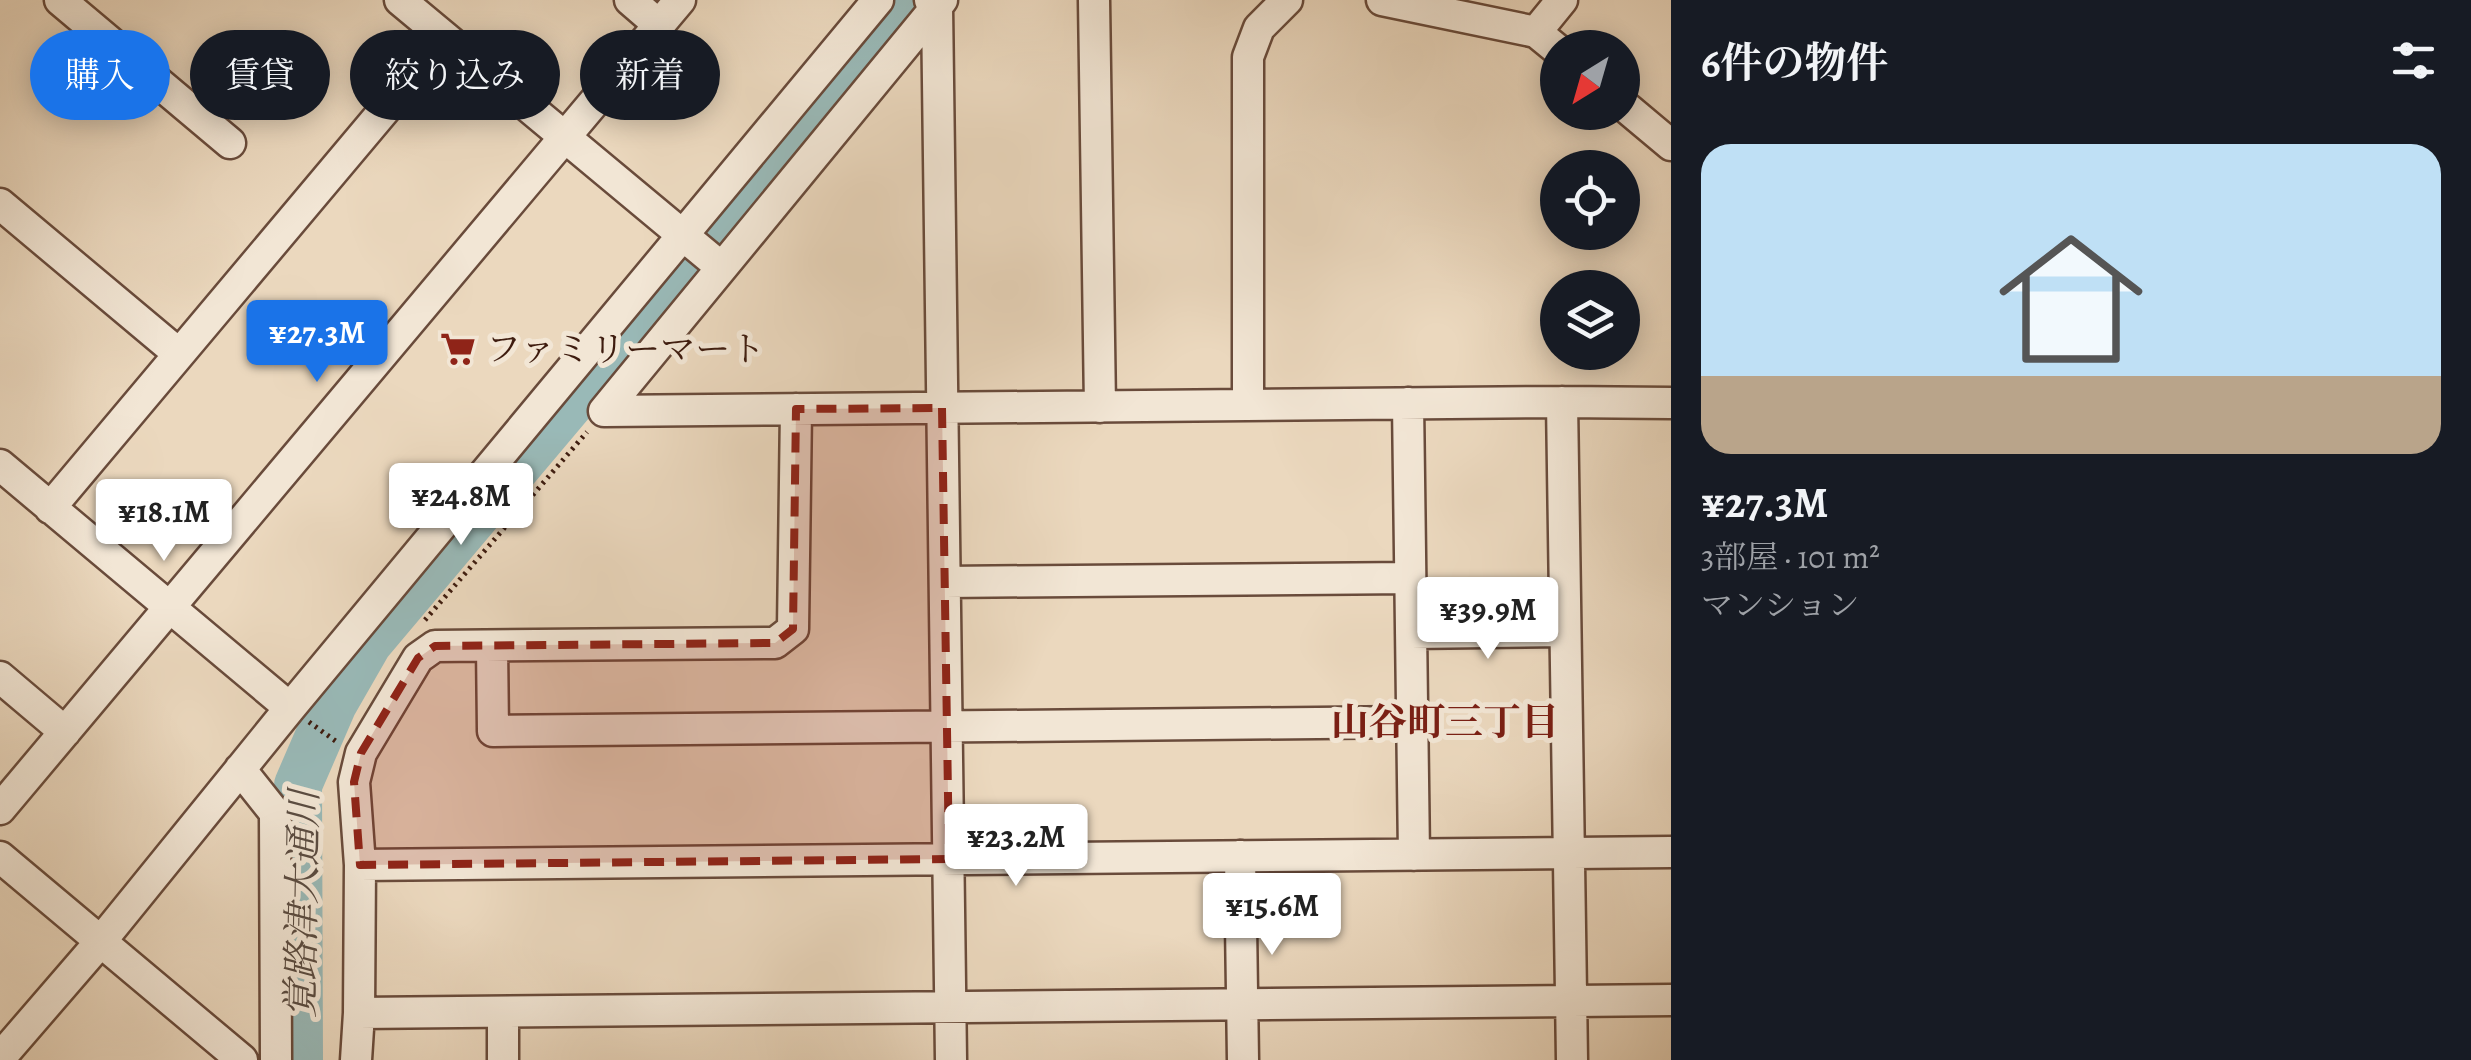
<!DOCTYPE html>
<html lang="ja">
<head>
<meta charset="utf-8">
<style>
	:root { --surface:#171b24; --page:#20242c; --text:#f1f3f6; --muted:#9ea1a6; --accent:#1a73e8 }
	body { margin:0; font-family:Alegreya,"Noto Serif JP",serif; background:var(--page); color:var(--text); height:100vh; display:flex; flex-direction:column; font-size:38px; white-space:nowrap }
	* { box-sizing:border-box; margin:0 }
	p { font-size:32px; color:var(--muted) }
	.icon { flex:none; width:55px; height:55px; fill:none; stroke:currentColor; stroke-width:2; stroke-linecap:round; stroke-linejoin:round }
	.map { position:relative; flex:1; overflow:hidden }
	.details { display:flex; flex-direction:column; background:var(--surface); width:800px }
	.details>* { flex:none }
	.top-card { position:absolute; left:30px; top:30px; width:950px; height:90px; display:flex; gap:20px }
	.needle { width:65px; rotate:217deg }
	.buttons { position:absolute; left:1540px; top:30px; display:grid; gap:20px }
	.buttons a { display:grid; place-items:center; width:100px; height:100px; border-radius:50%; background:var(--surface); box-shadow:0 5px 25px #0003; font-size:50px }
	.price { position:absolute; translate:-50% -85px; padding:0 22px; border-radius:10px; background:#fff; color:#222; font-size:32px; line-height:65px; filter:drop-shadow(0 2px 5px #0008) }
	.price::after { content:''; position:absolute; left:50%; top:60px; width:30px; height:22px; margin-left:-15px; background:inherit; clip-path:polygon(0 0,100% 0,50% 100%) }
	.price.active { background:var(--accent); color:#fff }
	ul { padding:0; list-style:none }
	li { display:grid; align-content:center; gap:20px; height:530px; padding:0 30px }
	li span { display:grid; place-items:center; height:310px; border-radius:30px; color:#555 }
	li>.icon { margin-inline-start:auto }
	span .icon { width:180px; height:180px; fill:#fffc; stroke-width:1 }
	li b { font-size:42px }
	h2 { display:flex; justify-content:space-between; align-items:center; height:120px; padding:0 30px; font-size:42px }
	.pill { padding:0 35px; border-radius:45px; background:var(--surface); box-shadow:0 5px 25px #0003; font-size:35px; line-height:90px }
	.pill.active { background:var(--accent); color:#fff }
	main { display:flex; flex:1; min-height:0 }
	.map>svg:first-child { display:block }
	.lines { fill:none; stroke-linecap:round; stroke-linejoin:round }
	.river { stroke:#99b9b7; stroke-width:48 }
	.minor-casing { stroke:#694b3b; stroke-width:35 }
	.path { stroke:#3e1c0f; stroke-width:5; stroke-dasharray:2.5 5; stroke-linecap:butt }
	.minor { stroke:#f2e6d5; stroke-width:30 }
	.marked { fill:#8f2418; fill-opacity:0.2; stroke:#8f2418; stroke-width:8; stroke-dasharray:20 12; stroke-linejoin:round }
	.labels { text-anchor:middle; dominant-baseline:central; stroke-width:10; stroke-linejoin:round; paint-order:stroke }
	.poi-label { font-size:35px; fill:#3e1c0f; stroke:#f2e6d5; text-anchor:start }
	.neighbourhood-label { font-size:38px; font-weight:bold; fill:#7a1f14; stroke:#f2e6d5 }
	.water-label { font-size:38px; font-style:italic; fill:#594b41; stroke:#f2e6d5 }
</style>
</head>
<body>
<main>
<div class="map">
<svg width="1671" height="1060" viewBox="0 0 1671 1060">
	<rect width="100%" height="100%" fill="#ebd8be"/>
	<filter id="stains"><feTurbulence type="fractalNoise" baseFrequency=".002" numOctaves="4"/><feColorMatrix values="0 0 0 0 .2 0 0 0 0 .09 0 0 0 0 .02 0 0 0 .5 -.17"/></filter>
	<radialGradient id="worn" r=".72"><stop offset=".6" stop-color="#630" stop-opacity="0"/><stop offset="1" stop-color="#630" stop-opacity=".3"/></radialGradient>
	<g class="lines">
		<path class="river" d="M299,1060L298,785L333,704L368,643L910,0"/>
		<defs>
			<path id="minor" d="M60,0L230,143
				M400,0L721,267
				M630,0L659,25
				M930,0L937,6L951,1060
				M1094,0L1100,407
				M1382,0L1536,32L1558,50
				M1536,32L1562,0
				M1622,104L1671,145
				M0,204L179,354
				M1562,402L1572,1060
				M1408,403L1414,855
				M1248,405V57L1259,28L1287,0
				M604,411L1562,402L1671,403
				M604,411L942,0
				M0,465L290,708
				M50,508L445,38
				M945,582L1410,578
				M1411,633L1565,631
				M492,646L493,731L1412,722
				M0,677L65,732
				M240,769L275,813L276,1060
				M0,809L680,0
				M1240,856L1243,1060
				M0,857L242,1060
				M360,865L1671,852
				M503,1012V1060
				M359,1013L1671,1000
				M0,1058L101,941L290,708L878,0
				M356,1060L359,1013L360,865L354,782L361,753L418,658L435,646L775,643L793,629L796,409"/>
		</defs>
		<use href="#minor" class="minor-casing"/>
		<path class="path" d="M425,620L587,432
			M309,722L337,742"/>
		<use href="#minor" class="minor"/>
	</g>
	<path class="marked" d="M942,408L949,859L360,865L354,782L361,753L418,658L435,646L775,643L793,629L796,409Z"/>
	<defs>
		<symbol id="supermarket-bare" viewBox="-9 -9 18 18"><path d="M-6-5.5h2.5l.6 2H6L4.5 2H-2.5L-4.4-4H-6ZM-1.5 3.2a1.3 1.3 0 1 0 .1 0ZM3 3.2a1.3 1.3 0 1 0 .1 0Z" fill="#8f2418" stroke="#f2e6d5" stroke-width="2.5" paint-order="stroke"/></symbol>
	</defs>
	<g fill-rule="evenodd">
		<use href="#supermarket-bare" x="433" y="324" width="50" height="50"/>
	</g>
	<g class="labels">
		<g class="poi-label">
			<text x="486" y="349">ファミリーマート</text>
		</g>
		<g class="neighbourhood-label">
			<text x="1445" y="722">山谷町三丁目</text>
		</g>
		<g class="water-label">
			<text transform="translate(302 904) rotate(-89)">覚路津大通川</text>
		</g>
	</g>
	<rect width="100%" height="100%" filter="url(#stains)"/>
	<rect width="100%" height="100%" fill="url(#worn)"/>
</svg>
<div class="buttons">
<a><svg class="needle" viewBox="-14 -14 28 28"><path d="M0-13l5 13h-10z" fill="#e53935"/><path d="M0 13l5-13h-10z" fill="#9ea1a6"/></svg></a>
<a><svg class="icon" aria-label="locate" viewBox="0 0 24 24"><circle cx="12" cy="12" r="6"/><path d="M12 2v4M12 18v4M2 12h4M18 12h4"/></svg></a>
<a><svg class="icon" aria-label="layers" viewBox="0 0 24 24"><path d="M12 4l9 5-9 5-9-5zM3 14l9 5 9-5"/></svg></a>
</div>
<b class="price active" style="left:317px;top:385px">¥27.3M</b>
<b class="price" style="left:461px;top:548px">¥24.8M</b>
<b class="price" style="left:164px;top:564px">¥18.1M</b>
<b class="price" style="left:1488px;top:662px">¥39.9M</b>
<b class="price" style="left:1016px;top:889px">¥23.2M</b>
<b class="price" style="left:1272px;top:958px">¥15.6M</b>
<div class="top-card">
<a class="pill active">購入</a>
<a class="pill">賃貸</a>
<a class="pill">絞り込み</a>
<a class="pill">新着</a>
</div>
</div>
<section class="details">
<h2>6件の物件<svg class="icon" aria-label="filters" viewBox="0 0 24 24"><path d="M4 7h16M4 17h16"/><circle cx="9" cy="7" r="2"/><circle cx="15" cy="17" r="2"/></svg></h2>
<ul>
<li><span style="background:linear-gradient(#bfe0f5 75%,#b9a48a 0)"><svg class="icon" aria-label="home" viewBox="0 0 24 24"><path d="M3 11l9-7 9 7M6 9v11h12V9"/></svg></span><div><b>¥27.3M</b><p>3部屋 · 101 m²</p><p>マンション</p></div></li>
</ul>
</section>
</main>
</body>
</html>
